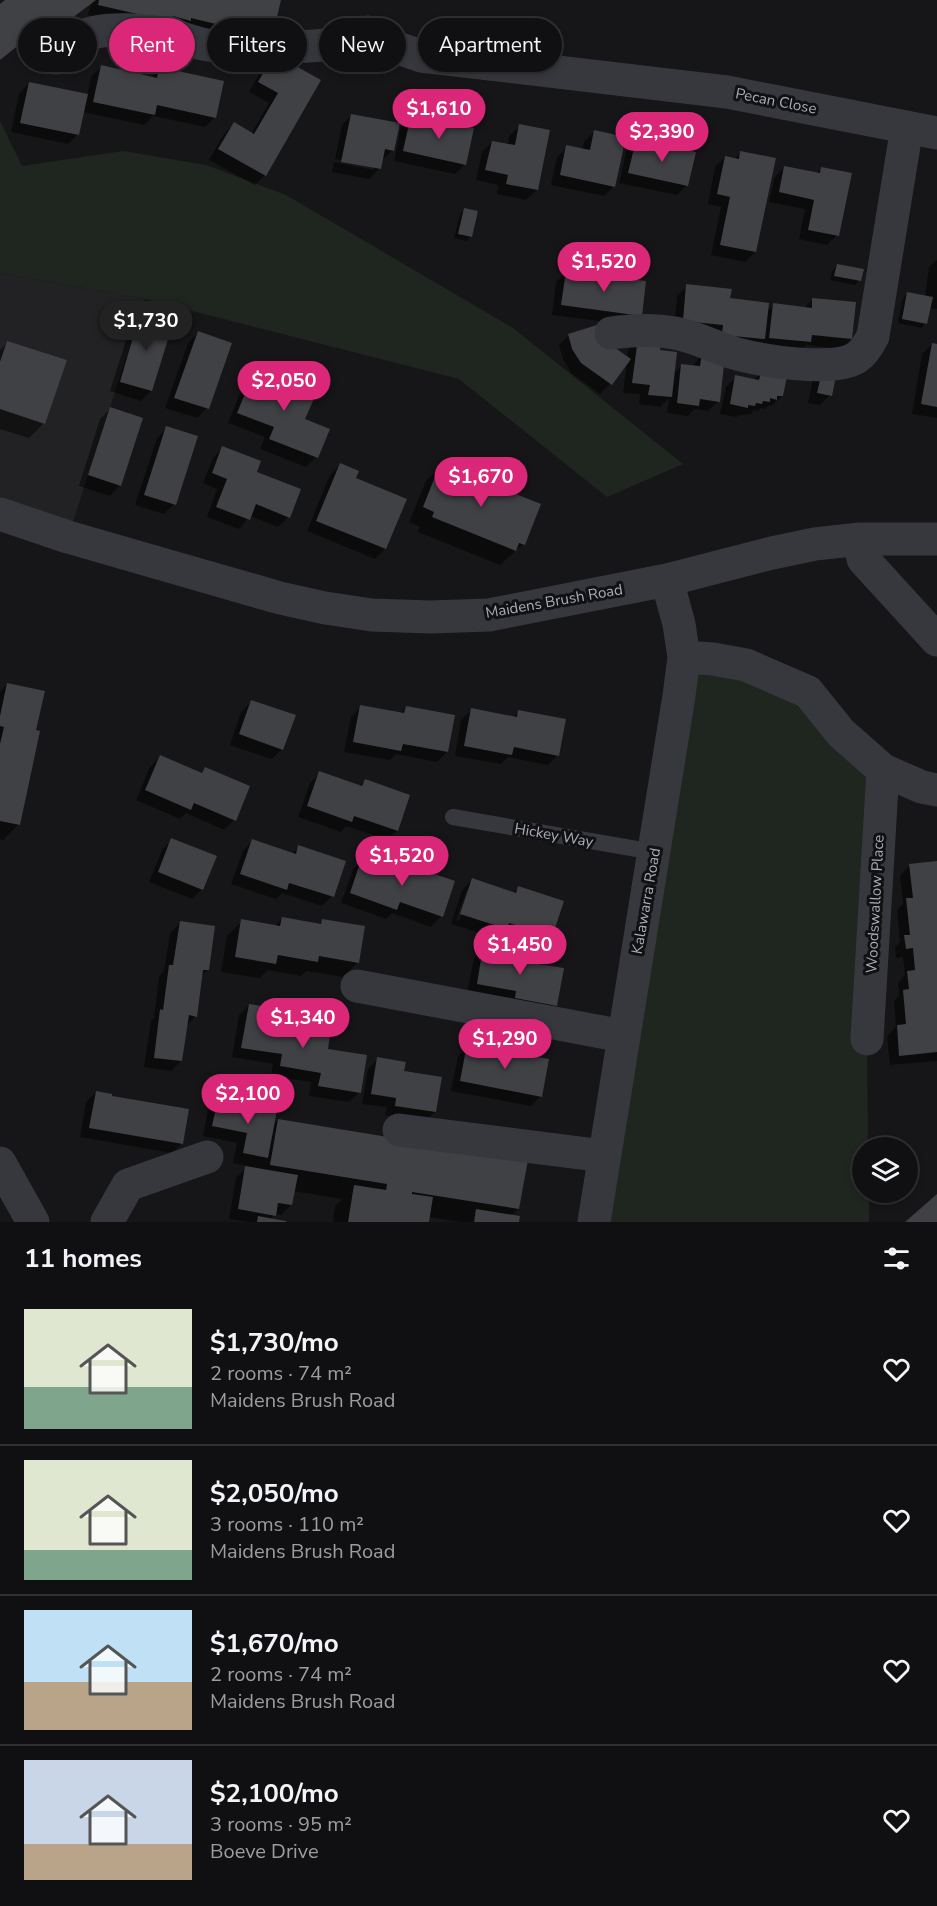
<!DOCTYPE html>
<html lang="en">
<head>
<meta charset="utf-8">
<style>
	:root { --surface:#101012; --page:#1e1e20; --text:#f1f3f6; --muted:#9c9d9f; --line:#303032; --accent:#db2777 }
	body { margin:0; font-family:"Nunito Sans",sans-serif; background:var(--page); color:var(--text); height:100vh; display:flex; flex-direction:column; font-size:22px; white-space:nowrap }
	* { box-sizing:border-box; margin:0 }
	p { font-size:20px; color:var(--muted) }
	.icon { flex:none; width:33px; height:33px; fill:none; stroke:currentColor; stroke-width:2; stroke-linecap:round; stroke-linejoin:round }
	.map { position:relative; height:1222px; overflow:hidden }
	.drawer { display:flex; flex-direction:column; background:var(--surface); flex:1 }
	.drawer>* { flex:none }
	.guide { position:absolute; left:18px; top:18px; width:600px; height:54px; display:flex; gap:12px }
	.buttons { position:absolute; left:852px; top:1137px; display:grid; gap:12px }
	.buttons a { display:grid; place-items:center; width:66px; height:66px; border-radius:50%; background:var(--surface); box-shadow:0 3px 9px #0003,0 0 0 2px var(--line); font-size:30px }
	.price { position:absolute; translate:-50% -51px; padding:0 14px; border-radius:21px; background:var(--accent); color:#fff; font-size:20px; line-height:39px; filter:drop-shadow(0 2px 3px #0008) }
	.price::after { content:''; position:absolute; left:50%; top:36px; width:18px; height:14px; margin-left:-9px; background:inherit; clip-path:polygon(0 0,100% 0,50% 100%) }
	.price.on { background:#222; color:#fff }
	ul { padding:0; list-style:none }
	li { display:flex; align-items:center; gap:18px; height:150px; padding:0 24px }
	li+li { border-top:2px solid var(--line) }
	li span { display:grid; place-items:center; flex:none; width:168px; height:120px; border-radius:0px; color:#555 }
	li>.icon { margin-inline-start:auto }
	span .icon { width:72px; height:72px; fill:#fffc; stroke-width:1 }
	li b { font-size:26px }
	h2 { display:flex; justify-content:space-between; align-items:center; height:72px; padding:0 24px; font-size:26px }
	.tag { padding:0 21px; border-radius:27px; background:var(--surface); box-shadow:0 3px 9px #0003,0 0 0 2px var(--line); font-size:21px; line-height:54px }
	.tag.on { background:var(--accent); color:#fff }
	.map>svg:first-child { display:block }
	.built { fill:#222225 }
	.green { fill:#1e261f }
	.shadow { fill:#0007; fill-rule:evenodd }
	.building { fill:#404145 }
	.lines { fill:none; stroke-linecap:round; stroke-linejoin:round }
	.service { stroke:#37383d; stroke-width:16 }
	.minor { stroke:#37383d; stroke-width:33 }
	.labels { text-anchor:middle; dominant-baseline:central; stroke-width:6; stroke-linejoin:round; paint-order:stroke }
	.street-label { font-size:15px; fill:#a8adb8; stroke:#111113 }
</style>
</head>
<body>
<div class="map">
<svg width="937" height="1222" viewBox="0 0 937 1222">
	<rect width="100%" height="100%" fill="#161618"/>
	<path class="built" d="M0,273L145,299L68,537L0,514Z"/>
	<path class="green" d="M0,121L22,166L123,151L206,165L286,195L513,328L683,464L607,497L459,379L145,299L0,273Z
		M684,657L746,665L883,770L867,1039L868,1147L862,1148V1192L869,1193V1222H594Z"/>
	<path class="shadow" d="M7,0H275L271,33L160,31L88,15L92,2L82,11L35,47L28,38L0,60V6Z
		M274,56L319,81L265,175L255,185L209,160L224,134L234,124L251,134L269,103L249,92L264,66Z
		M101,67L151,78L160,69L215,117L205,127L153,116L144,125L83,112L78,134L68,144L11,132L19,94L29,83L87,96L91,77Z
		M352,115L393,150L382,160L379,169L369,179L332,172L334,162L374,170V166L335,159L342,125Z
		M411,116L465,164L455,174L394,161L401,126Z
		M520,126L537,190L526,200L497,194L498,185L476,180L482,152L492,142L508,145L509,136Z
		M594,132L614,186L604,196L551,185L557,157L567,147L582,150L584,142Z
		M636,141L687,185L677,195L619,183L626,152Z
		M741,153L755,252L745,262L711,255L721,207L708,204L715,167L725,157L734,159Z
		M785,167L816,174L821,169L837,235L827,245L799,239L805,209L769,202L775,177Z
		M464,209L471,236L466,241L454,238L460,214Z
		M937,260V309L929,308L926,323L921,328L898,323L903,298L908,293L925,297L929,267Z
		M837,266L860,280L855,285L830,280L832,271Z
		M566,272L645,282L631,325L552,315L556,282Z
		M687,286L767,312L773,305L804,308L813,299L851,339L841,349L806,345L799,352L674,330L677,296Z
		M141,314L151,391L141,401L110,391L131,325Z
		M198,333L207,408L197,418L165,408L188,343Z
		M569,335L600,339L627,358L628,350L638,340L658,352L673,374L682,365L692,367L702,354L718,401L708,411L694,409L688,416L667,413L669,398L660,407L639,404L640,394L623,393L627,362L610,384L600,394L571,373L563,359L559,345Z
		M7,343L44,423L29,438L0,429V350Z
		M932,344L937,345V418L912,414L922,354Z
		M256,369L303,420L328,430L316,457L306,467L260,449L265,437L228,423L246,379Z
		M823,369L830,395L820,405L808,403L813,379Z
		M761,373L782,396L771,406L769,405L765,409L761,408L758,411L754,410L751,414L739,415L737,417L720,414L726,387L736,377L754,380Z
		M110,409L120,485L110,496L79,486L100,419Z
		M167,428L174,504L164,514L135,505L157,438Z
		M223,448L255,473L288,517L278,527L250,516L239,529L207,517L217,489L203,483L213,458Z
		M340,465L354,479L385,549L375,559L307,531L330,475Z
		M441,466L523,544L500,565L418,532L420,527L409,522L426,481Z
		M7,684L19,824L3,840L0,839V692Z
		M251,702L282,749L272,759L230,745L241,712Z
		M361,707L400,714L406,707L447,752L437,762L396,754L390,760L344,752L351,717Z
		M471,710L513,718L519,712L558,755L548,765L508,757L501,764L455,756L461,720Z
		M160,757L200,774L206,769L234,820L224,830L186,813L180,819L136,800L150,767Z
		M320,773L359,786L365,781L397,830L387,840L346,826L341,832L298,817L310,783Z
		M172,840L202,889L192,899L149,882L162,850Z
		M253,840L292,854L299,847L332,896L322,906L282,893L276,899L231,884L243,851Z
		M363,859L402,873L408,867L453,882L441,916L431,927L392,913L386,919L341,903L353,869Z
		M937,863V1061L890,1065L887,1036L896,1027L894,1001L899,996L898,983L905,975L903,957L896,958L895,947L900,942L897,910L903,904L900,876L910,865Z
		M472,880L513,893L519,888L550,936L540,946L501,933L496,938L451,924L462,890ZM467,890H470L459,921L456,920Z
		M282,919L318,925L323,920L358,962L343,977L306,971L301,976L268,970L260,978L221,972L227,936L242,921L275,926Z
		M180,923L208,969L201,976L196,1016L186,1026L181,1061L171,1071L144,1067L151,1021L154,1018L159,976L164,971L170,933Z
		M484,948L524,963L556,1005L546,1015L467,994L474,958Z
		M249,1005L288,1030L326,1050L359,1092L349,1102L309,1096L311,1082L271,1076L273,1064L232,1057L239,1015Z
		M468,1046L541,1096L531,1106L451,1091L458,1056Z
		M378,1059L402,1072L435,1112L425,1122L385,1115L387,1107L362,1104L368,1069Z
		M96,1092L110,1098L182,1143L172,1153L80,1137L86,1102Z
		M218,1100L272,1126L278,1120L518,1209L511,1216L518,1217L517,1222H461L428,1217V1222H333L335,1206L342,1199L293,1191L291,1205L281,1215L275,1214L270,1220L284,1222H248L229,1219L236,1178L248,1166L233,1163L237,1143L203,1136L208,1110Z"/>
	<path class="building" d="M5,0H96L46,38L39,29L0,60V4Z
		M99,0H281L273,34L249,28V32L191,18V21L173,16L172,22L98,5Z
		M274,54L321,80L266,176L218,149L234,122L254,134L278,93L258,82Z
		M101,65L157,78L159,67L224,81L216,118L157,105L155,115L93,102Z
		M29,82L88,94L79,135L20,123Z
		M351,114L400,123L394,151L385,149L381,169L341,162Z
		M411,115L474,128L466,165L403,151Z
		M519,124L550,130L538,190L506,184L508,175L485,170L492,141L515,145Z
		M594,130L626,137L615,187L560,175L566,145L590,150Z
		M636,140L696,152L688,186L628,173Z
		M740,151L776,158L756,252L720,245L730,197L717,194L725,156L739,159Z
		M784,166L820,173L821,167L852,173L839,236L808,230L814,200L779,192Z
		M464,208L478,211L472,237L458,234Z
		M837,264L864,269L861,281L834,276Z
		M566,271L646,281L642,316L561,305Z
		M686,284L732,289L730,298L769,303L765,339L722,335L723,325L683,321Z
		M907,292L933,297L927,324L902,319Z
		M812,298L856,302L852,339L812,335L811,342L769,338L773,303L812,308Z
		M140,313L173,323L152,391L120,382Z
		M597,325L601,338L631,359L612,385L581,363L572,349L568,334Z
		M198,331L232,343L209,409L174,398Z
		M638,338L661,341L660,350L677,352L672,397L648,395L650,385L632,383Z
		M7,341L67,360L45,424L0,409V362Z
		M932,343L937,344V407L921,404Z
		M702,353L725,355L720,402L700,399L699,406L677,403L681,364L700,366Z
		M256,367L317,392L305,419L330,429L318,458L269,439L274,427L237,413Z
		M823,367L837,371L832,396L817,393Z
		M788,371L783,396H777V400L770,398V402L763,401L762,404L756,403L755,406L748,405V408L730,404L735,375L759,380L761,372Z
		M110,407L143,418L121,486L88,475Z
		M166,426L198,436L176,505L144,495Z
		M222,446L261,461L257,472L301,489L290,518L256,504L250,520L216,507L227,479L212,473Z
		M340,463L359,471L356,478L407,499L386,549L316,521Z
		M440,464L541,504L525,545L519,543L516,551L432,517L434,512L423,507Z
		M7,683L45,691L36,730L40,731L20,825L0,821V744L4,727L0,726V716Z
		M251,700L296,715L283,750L239,734Z
		M360,705L404,713L406,706L455,715L448,752L403,744L401,751L353,742Z
		M471,708L517,717L518,710L566,719L559,756L514,747L512,755L464,746Z
		M160,755L202,773L205,767L250,786L236,821L194,803L191,810L145,790Z
		M319,771L362,786L365,779L410,795L398,831L354,816L352,822L307,806Z
		M171,838L217,856L203,890L158,872Z
		M252,839L296,854L298,845L346,861L334,897L289,883L287,890L240,874Z
		M362,857L405,873L408,865L455,881L443,917L400,902L397,910L350,893Z
		M937,861V1052L899,1056L897,1025L906,1024L903,990L909,989L907,971L915,970L913,948L906,949L904,935H910L906,898H913L909,864Z
		M472,878L516,893L518,886L564,901L552,937L509,923L507,929L460,914Z
		M282,917L321,924L322,919L365,926L359,963L319,956L318,962L278,955L276,964L235,957L241,919L280,926Z
		M180,921L215,926L209,970H203L197,1017L189,1015L182,1061L154,1058L160,1009L163,1010L169,965H173Z
		M483,947L527,954L526,962L564,968L557,1006L515,998L516,991L477,984Z
		M249,1004L293,1011L290,1029L330,1035L328,1049L367,1055L361,1093L318,1086L321,1073L280,1066L282,1054L241,1048Z
		M467,1044L549,1059L542,1097L460,1081Z
		M377,1057L406,1062L404,1071L442,1077L436,1112L395,1106L396,1098L371,1094Z
		M96,1091L112,1094V1096L189,1109L183,1144L89,1128Z
		M218,1099L277,1110L268,1158L243,1153L247,1133L212,1126Z
		M278,1119L528,1160L519,1209L412,1192V1194L433,1197L429,1222H348L354,1185L386,1190L387,1184L270,1165Z
		M245,1166L298,1175L292,1205L278,1203L276,1216L238,1209Z
		M937,1194V1222H905Z
		M476,1209L520,1216L519,1222H474Z
		M258,1216L286,1221V1222H257Z"/>
	<g class="lines">
		<path class="service" d="M453,817L654,852"/>
		<path class="minor" d="M368,32L392,46L421,56L727,92L937,133
			M56,58C64,50 71,42 81,37C104,25 151,30 176,36C185,39 193,42 202,44C215,47 230,46 243,47C289,49 335,45 380,39
			M611,333C632,330 654,329 675,333C697,337 716,348 737,354C764,361 832,372 856,358C864,353 869,344 873,336L907,127
			M0,514L68,537L280,598L325,608L372,615L430,617L489,615L667,580L772,553L815,544L860,539H937
			M860,539L863,559L937,640
			M684,657L713,659L746,665L808,692L841,733L883,770L922,787L937,790
			M357,986L623,1036
			M867,1039L883,770
			M399,1130L604,1156
			M0,1163L33,1222
			M107,1222L128,1185L207,1157
			M594,1222L679,696L684,657L679,624L667,580"/>
	</g>
	<g class="labels">
		<g class="street-label">
			<text transform="translate(776 101) rotate(11)">Pecan Close</text>
			<text transform="translate(554 601) rotate(-10)">Maidens Brush Road</text>
			<text transform="translate(554 835) rotate(10)">Hickey Way</text>
			<text transform="translate(646 901) rotate(-80)">Kalawarra Road</text>
			<text transform="translate(875 904) rotate(-87)">Woodswallow Place</text>
		</g>
	</g>
</svg>
<div class="buttons">
<a><svg class="icon" aria-label="layers" viewBox="0 0 24 24"><path d="M12 4l9 5-9 5-9-5zM3 14l9 5 9-5"/></svg></a>
</div>
<b class="price" style="left:439px;top:140px">$1,610</b>
<b class="price" style="left:662px;top:163px">$2,390</b>
<b class="price" style="left:604px;top:293px">$1,520</b>
<b class="price on" style="left:146px;top:352px">$1,730</b>
<b class="price" style="left:284px;top:412px">$2,050</b>
<b class="price" style="left:481px;top:508px">$1,670</b>
<b class="price" style="left:402px;top:887px">$1,520</b>
<b class="price" style="left:520px;top:976px">$1,450</b>
<b class="price" style="left:303px;top:1049px">$1,340</b>
<b class="price" style="left:505px;top:1070px">$1,290</b>
<b class="price" style="left:248px;top:1125px">$2,100</b>
<div class="guide">
<a class="tag">Buy</a>
<a class="tag on">Rent</a>
<a class="tag">Filters</a>
<a class="tag">New</a>
<a class="tag">Apartment</a>
</div>
</div>
<section class="drawer">
<h2>11 homes<svg class="icon" aria-label="filters" viewBox="0 0 24 24"><path d="M4 7h16M4 17h16"/><circle cx="9" cy="7" r="2"/><circle cx="15" cy="17" r="2"/></svg></h2>
<ul>
<li><span style="background:linear-gradient(#dfe7d0 65%,#7fa58c 0)"><svg class="icon" aria-label="home" viewBox="0 0 24 24"><path d="M3 11l9-7 9 7M6 9v11h12V9"/></svg></span><div><b>$1,730/mo</b><p>2 rooms · 74 m²</p><p>Maidens Brush Road</p></div><svg class="icon" aria-label="heart" viewBox="0 0 24 24"><path d="M12 20l-8-8c-3-5 5-10 8-4 3-6 11-1 8 4z"/></svg></li>
<li><span style="background:linear-gradient(#dfe7d0 75%,#7fa58c 0)"><svg class="icon" aria-label="home" viewBox="0 0 24 24"><path d="M3 11l9-7 9 7M6 9v11h12V9"/></svg></span><div><b>$2,050/mo</b><p>3 rooms · 110 m²</p><p>Maidens Brush Road</p></div><svg class="icon" aria-label="heart" viewBox="0 0 24 24"><path d="M12 20l-8-8c-3-5 5-10 8-4 3-6 11-1 8 4z"/></svg></li>
<li><span style="background:linear-gradient(#bfe0f5 60%,#b9a48a 0)"><svg class="icon" aria-label="home" viewBox="0 0 24 24"><path d="M3 11l9-7 9 7M6 9v11h12V9"/></svg></span><div><b>$1,670/mo</b><p>2 rooms · 74 m²</p><p>Maidens Brush Road</p></div><svg class="icon" aria-label="heart" viewBox="0 0 24 24"><path d="M12 20l-8-8c-3-5 5-10 8-4 3-6 11-1 8 4z"/></svg></li>
<li><span style="background:linear-gradient(#c9d6e8 70%,#b9a48a 0)"><svg class="icon" aria-label="home" viewBox="0 0 24 24"><path d="M3 11l9-7 9 7M6 9v11h12V9"/></svg></span><div><b>$2,100/mo</b><p>3 rooms · 95 m²</p><p>Boeve Drive</p></div><svg class="icon" aria-label="heart" viewBox="0 0 24 24"><path d="M12 20l-8-8c-3-5 5-10 8-4 3-6 11-1 8 4z"/></svg></li>
</ul>
</section>
</body>
</html>
